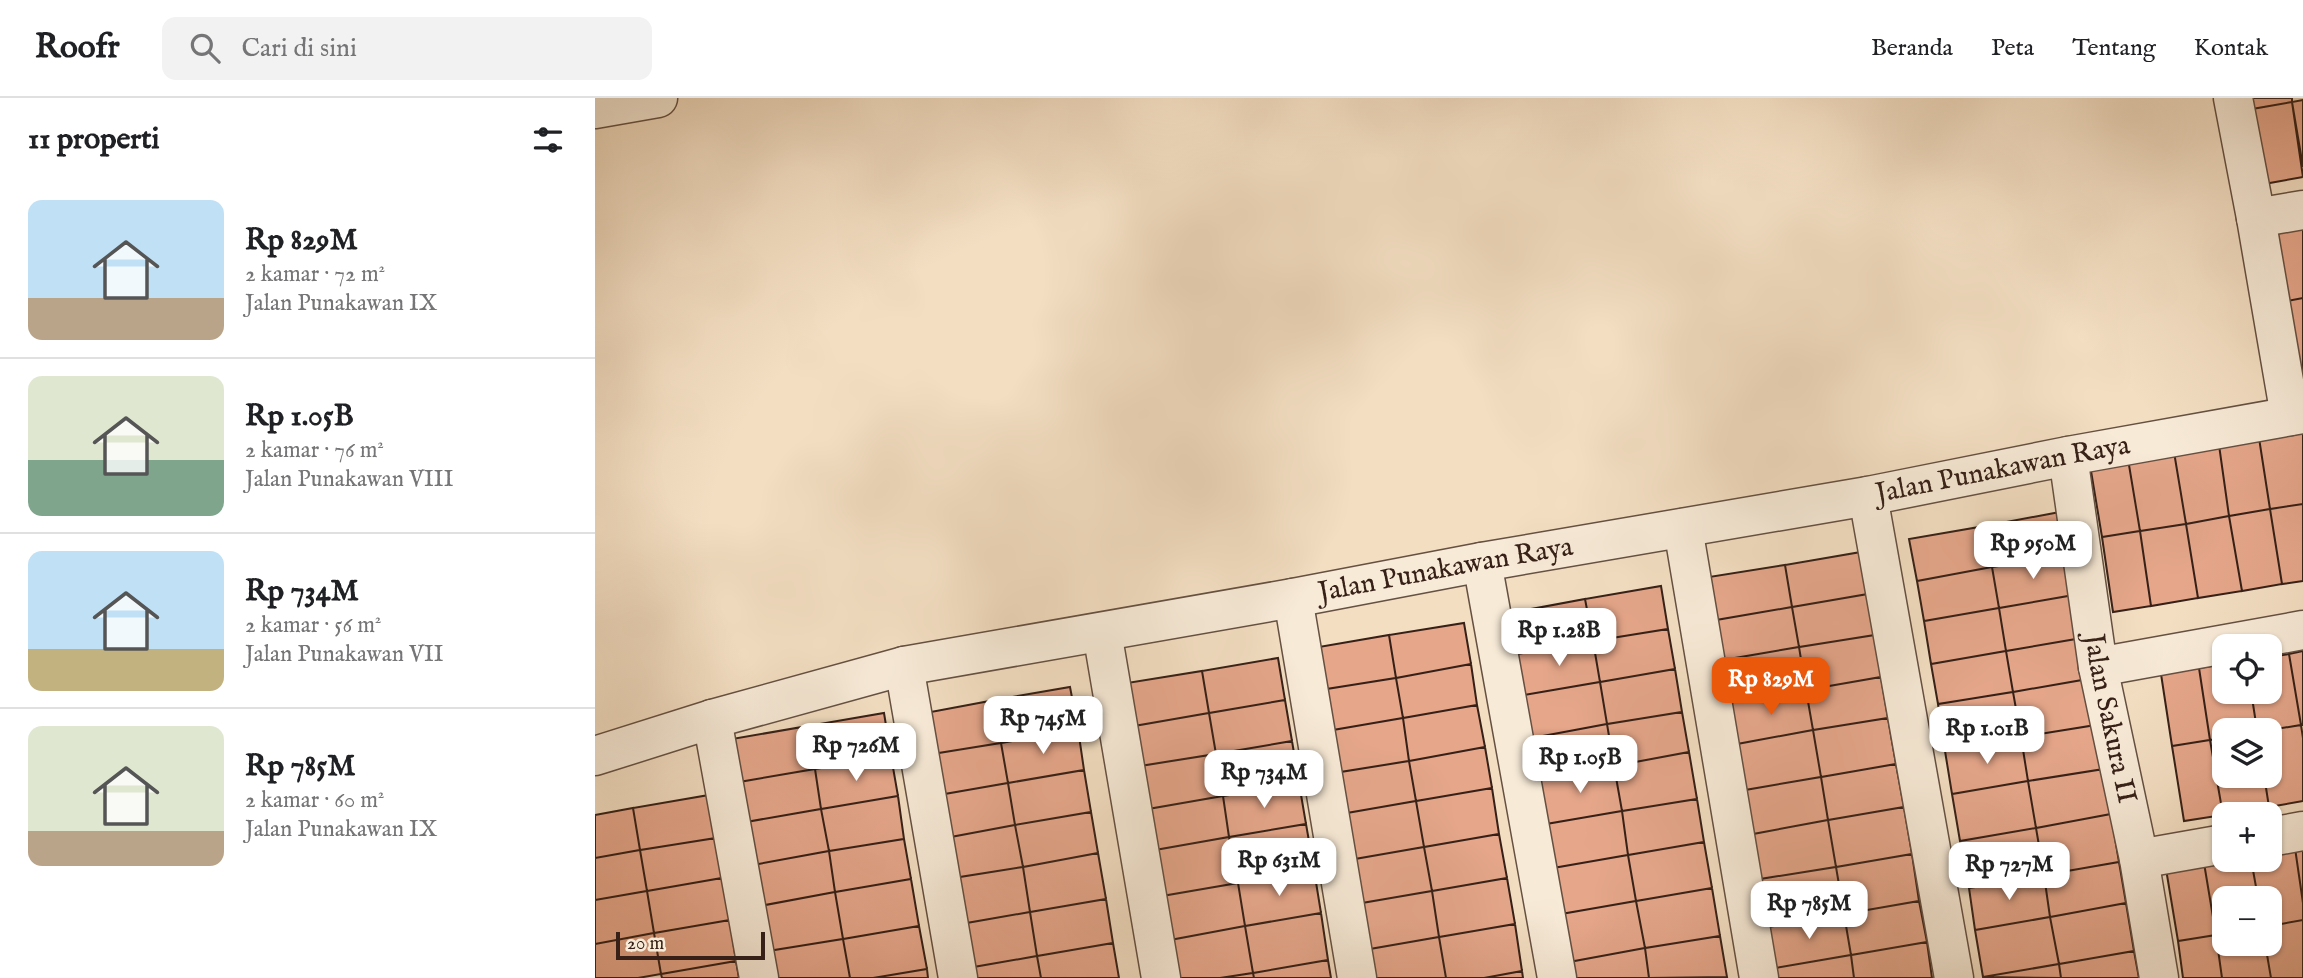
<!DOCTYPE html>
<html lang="id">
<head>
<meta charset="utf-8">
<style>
	:root { --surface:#fff; --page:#f2f2f2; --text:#202124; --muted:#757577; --line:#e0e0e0; --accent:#ea580c }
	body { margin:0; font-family:"IM FELL English",serif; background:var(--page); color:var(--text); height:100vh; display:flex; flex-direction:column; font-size:26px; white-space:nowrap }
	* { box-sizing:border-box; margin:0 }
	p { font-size:23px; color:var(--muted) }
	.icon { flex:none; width:38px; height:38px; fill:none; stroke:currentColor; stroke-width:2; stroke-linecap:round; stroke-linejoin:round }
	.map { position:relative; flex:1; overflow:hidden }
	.sheet { display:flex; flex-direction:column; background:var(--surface); width:595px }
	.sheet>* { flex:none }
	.fabs { position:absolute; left:1617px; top:536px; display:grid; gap:14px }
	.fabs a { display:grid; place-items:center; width:70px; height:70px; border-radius:14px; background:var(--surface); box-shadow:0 2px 5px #0004; font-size:35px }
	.scale { position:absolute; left:21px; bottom:18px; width:149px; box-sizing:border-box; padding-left:7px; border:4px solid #362017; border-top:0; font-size:19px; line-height:24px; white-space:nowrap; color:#362017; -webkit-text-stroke:5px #f7ead7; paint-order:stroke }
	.price { position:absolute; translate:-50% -60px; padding:0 16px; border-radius:14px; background:#fff; color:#222; font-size:23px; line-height:46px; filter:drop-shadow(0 2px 4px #0008) }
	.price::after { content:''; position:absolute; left:50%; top:42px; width:21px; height:16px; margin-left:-10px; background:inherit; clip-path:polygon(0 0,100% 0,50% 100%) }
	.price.current { background:var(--accent); color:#fff }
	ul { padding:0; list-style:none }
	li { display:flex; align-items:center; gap:21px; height:175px; padding:0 28px }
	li+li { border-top:2px solid var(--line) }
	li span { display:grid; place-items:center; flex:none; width:196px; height:140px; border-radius:14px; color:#555 }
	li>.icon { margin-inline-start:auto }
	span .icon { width:84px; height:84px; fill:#fffc; stroke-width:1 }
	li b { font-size:30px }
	h2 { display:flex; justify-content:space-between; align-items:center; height:84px; padding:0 28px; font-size:30px }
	header { display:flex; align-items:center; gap:42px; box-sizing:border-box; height:98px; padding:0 35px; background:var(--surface); border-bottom:2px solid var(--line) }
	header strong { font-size:33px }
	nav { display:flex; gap:38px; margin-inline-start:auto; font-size:24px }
	.search { width:490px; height:63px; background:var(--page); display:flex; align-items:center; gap:18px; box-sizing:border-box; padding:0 24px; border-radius:14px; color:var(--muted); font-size:26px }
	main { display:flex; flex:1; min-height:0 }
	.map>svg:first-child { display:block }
	.building { fill:#e5a68a; stroke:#362017; stroke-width:2 }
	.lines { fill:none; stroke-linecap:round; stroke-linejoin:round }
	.street-casing { stroke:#655042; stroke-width:41 }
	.street { stroke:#f7ead7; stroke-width:38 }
	.labels { text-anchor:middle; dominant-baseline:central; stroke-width:7; stroke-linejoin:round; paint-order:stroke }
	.street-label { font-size:28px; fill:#362017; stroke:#f7ead7 }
</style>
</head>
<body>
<header>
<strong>Roofr</strong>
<div class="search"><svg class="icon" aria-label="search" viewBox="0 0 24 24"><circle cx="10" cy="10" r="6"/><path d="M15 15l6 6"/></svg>Cari di sini</div>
<nav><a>Beranda</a><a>Peta</a><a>Tentang</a><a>Kontak</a></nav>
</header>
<main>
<section class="sheet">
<h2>11 properti<svg class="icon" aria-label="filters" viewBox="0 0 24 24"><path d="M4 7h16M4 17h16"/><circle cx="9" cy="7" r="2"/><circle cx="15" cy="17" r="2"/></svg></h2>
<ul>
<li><span style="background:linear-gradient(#bfe0f5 70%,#b9a48a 0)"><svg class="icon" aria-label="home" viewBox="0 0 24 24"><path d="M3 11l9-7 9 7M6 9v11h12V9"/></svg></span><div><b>Rp 829M</b><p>2 kamar · 72 m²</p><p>Jalan Punakawan IX</p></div></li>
<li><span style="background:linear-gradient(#dfe7d0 60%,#7fa58c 0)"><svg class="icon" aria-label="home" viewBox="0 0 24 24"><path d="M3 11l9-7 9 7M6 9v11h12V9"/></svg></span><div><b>Rp 1.05B</b><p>2 kamar · 76 m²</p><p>Jalan Punakawan VIII</p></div></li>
<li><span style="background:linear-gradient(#bfe0f5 70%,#c2b280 0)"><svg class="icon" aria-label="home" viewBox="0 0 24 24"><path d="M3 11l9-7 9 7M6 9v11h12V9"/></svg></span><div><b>Rp 734M</b><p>2 kamar · 56 m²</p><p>Jalan Punakawan VII</p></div></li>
<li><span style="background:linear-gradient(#dfe7d0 75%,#b9a48a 0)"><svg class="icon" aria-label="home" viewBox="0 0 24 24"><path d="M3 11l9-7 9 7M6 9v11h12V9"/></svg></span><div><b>Rp 785M</b><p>2 kamar · 60 m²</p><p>Jalan Punakawan IX</p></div></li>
</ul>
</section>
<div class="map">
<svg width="1708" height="880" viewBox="0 0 1708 880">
	<rect width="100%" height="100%" fill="#f3dec2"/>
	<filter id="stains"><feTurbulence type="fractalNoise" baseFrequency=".00286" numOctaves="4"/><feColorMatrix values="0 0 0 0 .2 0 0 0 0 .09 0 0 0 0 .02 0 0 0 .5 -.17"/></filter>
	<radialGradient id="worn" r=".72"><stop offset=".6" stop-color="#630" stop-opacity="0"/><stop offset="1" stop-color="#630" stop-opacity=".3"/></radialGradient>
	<path class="building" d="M1656,0H1697V4L1657,11Z
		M1708,2V69L1697,4Z
		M1697,4L1708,79L1669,86L1657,11Z
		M1708,127V200L1682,205L1671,133Z
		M1708,200V277L1694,279L1682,205Z
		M1708,333V406L1675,411L1664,340Z
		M1664,340L1675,411L1634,418L1624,347Z
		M1624,347L1634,418L1591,426L1579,354Z
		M1579,354L1591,426L1545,433L1533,361Z
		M1533,361L1545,433L1507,439L1495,367Z
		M1708,406V483L1687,486L1675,411Z
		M1675,411L1687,486L1647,493L1634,418Z
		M1465,414L1472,457L1397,469L1390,428Z
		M1634,418L1647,493L1603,500L1591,426Z
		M1591,426L1603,500L1556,508L1545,433Z
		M1390,428L1397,469L1322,483L1314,441Z
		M1545,433L1556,508L1518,514L1507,439Z
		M1266,454L1273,496L1197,509L1190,467Z
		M1472,457L1479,497L1404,510L1397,469Z
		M1190,467L1197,509L1121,522L1114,479Z
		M1397,469L1404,510L1329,523L1322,483Z
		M1066,488L1073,531L998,543L990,501Z
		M1273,496L1280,537L1204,549L1197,509Z
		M1479,497L1487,540L1411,553L1404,510Z
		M990,501L998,543L922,556L915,515Z
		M1197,509L1204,549L1128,562L1121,522Z
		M1404,510L1411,553L1336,566L1329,523Z
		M869,525L876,566L801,580L794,537Z
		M1073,531L1080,571L1005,584L998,543Z
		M794,537L801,580L725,592L718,550Z
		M1280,537L1286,579L1211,592L1204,549Z
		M1487,540L1493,581L1418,594L1411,553Z
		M998,543L1005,584L929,597L922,556Z
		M1204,549L1211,592L1136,604L1128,562Z
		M1411,553L1418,594L1343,606L1336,566Z
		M1708,553V627H1706L1694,556Z
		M1694,556L1706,627L1675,632H1662L1656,593H1675V559Z
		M683,560L690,602L614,615L607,573Z
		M876,566L882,607L808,620L801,580Z
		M1629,566V593H1656L1662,632H1629V640L1615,642L1604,570Z
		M1604,570L1615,642L1577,648L1566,576Z
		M1080,571L1087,614L1012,626L1005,584Z
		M607,573L614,615L539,628L532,585Z
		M1286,579L1293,620L1218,632L1211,592Z
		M801,580L808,620L732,633L725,592Z
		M1493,581L1501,627L1426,639L1418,594Z
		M1005,584L1012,626L937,640L929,597Z
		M475,589L483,631L406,645L400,602Z
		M1211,592L1218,632L1142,646L1136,604Z
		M1418,594L1426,639L1350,653L1343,606Z
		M400,602L406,645L331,657L325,616Z
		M690,602L697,643L621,656L614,615Z
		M882,607L890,649L814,663L808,620Z
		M1087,614L1094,654L1019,668L1012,626Z
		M289,615L296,658L220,671L213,628Z
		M614,615L621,656L545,668L539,628Z
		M808,620L814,663L739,675L732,633Z
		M1293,620L1301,666L1226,679L1218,632Z
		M1012,626L1019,668L943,681L937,640Z
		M1501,627L1509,671L1433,683L1426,639Z
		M1706,627L1708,640V703L1674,709L1669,677H1675V632Z
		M213,628L220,671L144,684L137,641Z
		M483,631L489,672L413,685L406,645Z
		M1218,632L1226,679L1150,692L1142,646Z
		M1426,639L1433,683L1357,696L1350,653Z
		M1629,640V677H1669L1674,709L1628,717L1615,642Z
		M1615,642L1628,717L1589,723L1577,648Z
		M697,643L704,685L628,698L621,656Z
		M406,645L413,685L338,698L331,657Z
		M890,649L897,690L821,703L814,663Z
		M1094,654L1102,701L1027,713L1019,668Z
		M621,656L628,698L553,711L545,668Z
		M296,658L303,698L226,711L220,671Z
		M814,663L821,703L746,716L739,675Z
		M1301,666L1309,709L1233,722L1226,679Z
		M1019,668L1027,713L951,726L943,681Z
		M220,671L226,711L151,724L144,684Z
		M1509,671L1516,716L1441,730L1433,683Z
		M489,672L496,714L420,727L413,685Z
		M1226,679L1233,722L1158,736L1150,692Z
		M1433,683L1441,730L1365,743L1357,696Z
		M413,685L420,727L345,741L338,698Z
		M704,685L711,726L634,739L628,698Z
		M897,690L904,736L829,749L821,703Z
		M114,697L121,740L45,752L38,710Z
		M303,698L309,741L234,753L226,711Z
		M628,698L634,739L560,752L553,711Z
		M1102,701L1109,744L1033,757L1027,713Z
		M821,703L829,749L754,762L746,716Z
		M1309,709L1317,756L1241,769L1233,722Z
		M38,710L45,752L0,760V717Z
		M226,711L234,753L158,767L151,724Z
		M1027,713L1033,757L958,770L951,726Z
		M496,714L503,755L428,769L420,727Z
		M1516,716L1524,764L1449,777L1441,730Z
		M1233,722L1241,769L1165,781L1158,736Z
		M711,726L719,772L643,785L634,739Z
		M420,727L428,769L352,781L345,741Z
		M1441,730L1449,777L1374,790L1365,743Z
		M904,736L912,780L837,793L829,749Z
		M634,739L643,785L567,798L560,752Z
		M121,740L127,780L52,793L45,752Z
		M309,741L316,781L240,794L234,753Z
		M1109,744L1117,790L1041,803L1033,757Z
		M1708,748V805L1700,750Z
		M829,749L837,793L761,806L754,762Z
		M1700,750L1708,805V822L1675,828V800H1663L1656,761H1675V754Z
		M45,752L52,793L0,802V760Z
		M234,753L240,794L165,808L158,767Z
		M503,755L511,801L435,814L428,769Z
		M1317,756L1324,803L1249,816L1241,769Z
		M1033,757L1041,803L966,816L958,770Z
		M1630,761H1656L1663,800H1629V835L1621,837L1609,765Z
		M1524,764L1531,805L1455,819L1449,777Z
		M1609,765L1621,837L1583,843L1571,771Z
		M428,769L435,814L360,827L352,781Z
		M1241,769L1249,816L1173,829L1165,781Z
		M719,772L726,815L650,828L643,785Z
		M1449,777L1455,819L1380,832L1374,790Z
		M127,780L135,822L59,835L52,793Z
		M912,780L920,826L844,839L837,793Z
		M316,781L324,828L248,841L240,794Z
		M643,785L650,828L575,842L567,798Z
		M1117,790L1125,838L1050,850L1041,803Z
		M52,793L59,835L0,846V802Z
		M837,793L844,839L769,852L761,806Z
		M240,794L248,841L173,853L165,808Z
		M511,801L518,845L442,858L435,814Z
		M1041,803L1050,850L974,864L966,816Z
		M1324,803L1332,844L1256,857L1249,816Z
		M1531,805L1539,853L1464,866L1455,819Z
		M435,814L442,858L367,871L360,827Z
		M726,815L733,862L658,875L650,828Z
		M1249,816L1256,857L1180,870L1173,829Z
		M1455,819L1464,866L1388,879L1380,832Z
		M135,822L141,863L66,876L59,835Z
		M1708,822V880H1676L1670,845H1675V828Z
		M920,826L927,873L889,880H851L844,839Z
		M324,828L332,871L278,880H255L248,841Z
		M650,828L658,875L625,880H581L575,842Z
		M59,835L66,876L43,880H0V846Z
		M1629,835V845H1670L1676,880H1627L1621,837Z
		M1621,837L1627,880H1588L1583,843Z
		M1125,838L1132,879L1054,880L1050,850Z
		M844,839L851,880H774L769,852Z
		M248,841L255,880H178L173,853Z
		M1332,844L1337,880H1259L1256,857Z
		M518,845L524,880H446L442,858Z
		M1050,850L1054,880H977L974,864Z
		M1539,853L1544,880H1466L1464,866Z
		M1256,857L1259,880H1182L1180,870Z
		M442,858L446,880H369L367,871Z
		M733,862L736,880H659L658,875Z
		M141,863L144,880H67L66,876Z
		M1464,866L1466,880L1388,879Z
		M332,871L333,880H278Z
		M927,873L928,880H889Z
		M658,875L659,880H625Z"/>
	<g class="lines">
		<defs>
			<g id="street">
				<path d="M1638,0L1661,120L1695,318"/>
				<path d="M0,11L63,0"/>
				<path d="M1661,120L1708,112"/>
				<path id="s1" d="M1473,358L1503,569L1544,761L1564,880"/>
				<path d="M1273,398L1359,880"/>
				<path d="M1088,430L1164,880"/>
				<path d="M887,464L962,880"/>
				<path d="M698,500L762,880"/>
				<path d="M507,534L566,880"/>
				<path d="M309,568L363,880"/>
				<path d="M1503,569L1708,532"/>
				<path d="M117,621L164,880"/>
				<path id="s2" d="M0,658L117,621L309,568L698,500L887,464L1273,398L1473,358L1708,316"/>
				<path d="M1675,739L1708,733"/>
				<path d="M1544,761L1629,746"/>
			</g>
		</defs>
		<use href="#street" class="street-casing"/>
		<use href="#street" class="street"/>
	</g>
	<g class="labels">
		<g class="street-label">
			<text stroke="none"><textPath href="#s2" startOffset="1438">Jalan Punakawan Raya</textPath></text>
			<text stroke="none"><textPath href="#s2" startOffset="872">Jalan Punakawan Raya</textPath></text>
			<text stroke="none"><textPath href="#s1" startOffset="266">Jalan Sakura II</textPath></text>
		</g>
	</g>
	<rect width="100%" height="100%" filter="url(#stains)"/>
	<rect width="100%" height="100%" fill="url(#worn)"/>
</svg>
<div class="fabs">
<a><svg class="icon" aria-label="locate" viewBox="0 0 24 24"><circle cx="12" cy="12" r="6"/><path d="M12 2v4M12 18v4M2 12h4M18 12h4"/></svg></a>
<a><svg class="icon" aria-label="layers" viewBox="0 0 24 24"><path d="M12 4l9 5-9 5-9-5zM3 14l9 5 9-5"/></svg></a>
<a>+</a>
<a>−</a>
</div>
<div class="scale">20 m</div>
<b class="price" style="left:1438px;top:483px">Rp 950M</b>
<b class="price" style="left:964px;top:570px">Rp 1.28B</b>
<b class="price current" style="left:1176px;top:619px">Rp 829M</b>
<b class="price" style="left:448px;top:658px">Rp 745M</b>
<b class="price" style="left:1392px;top:668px">Rp 1.01B</b>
<b class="price" style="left:261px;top:685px">Rp 726M</b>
<b class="price" style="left:985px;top:697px">Rp 1.05B</b>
<b class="price" style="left:669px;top:712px">Rp 734M</b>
<b class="price" style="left:684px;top:800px">Rp 631M</b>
<b class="price" style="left:1414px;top:804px">Rp 727M</b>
<b class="price" style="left:1214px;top:843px">Rp 785M</b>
</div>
</main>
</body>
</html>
